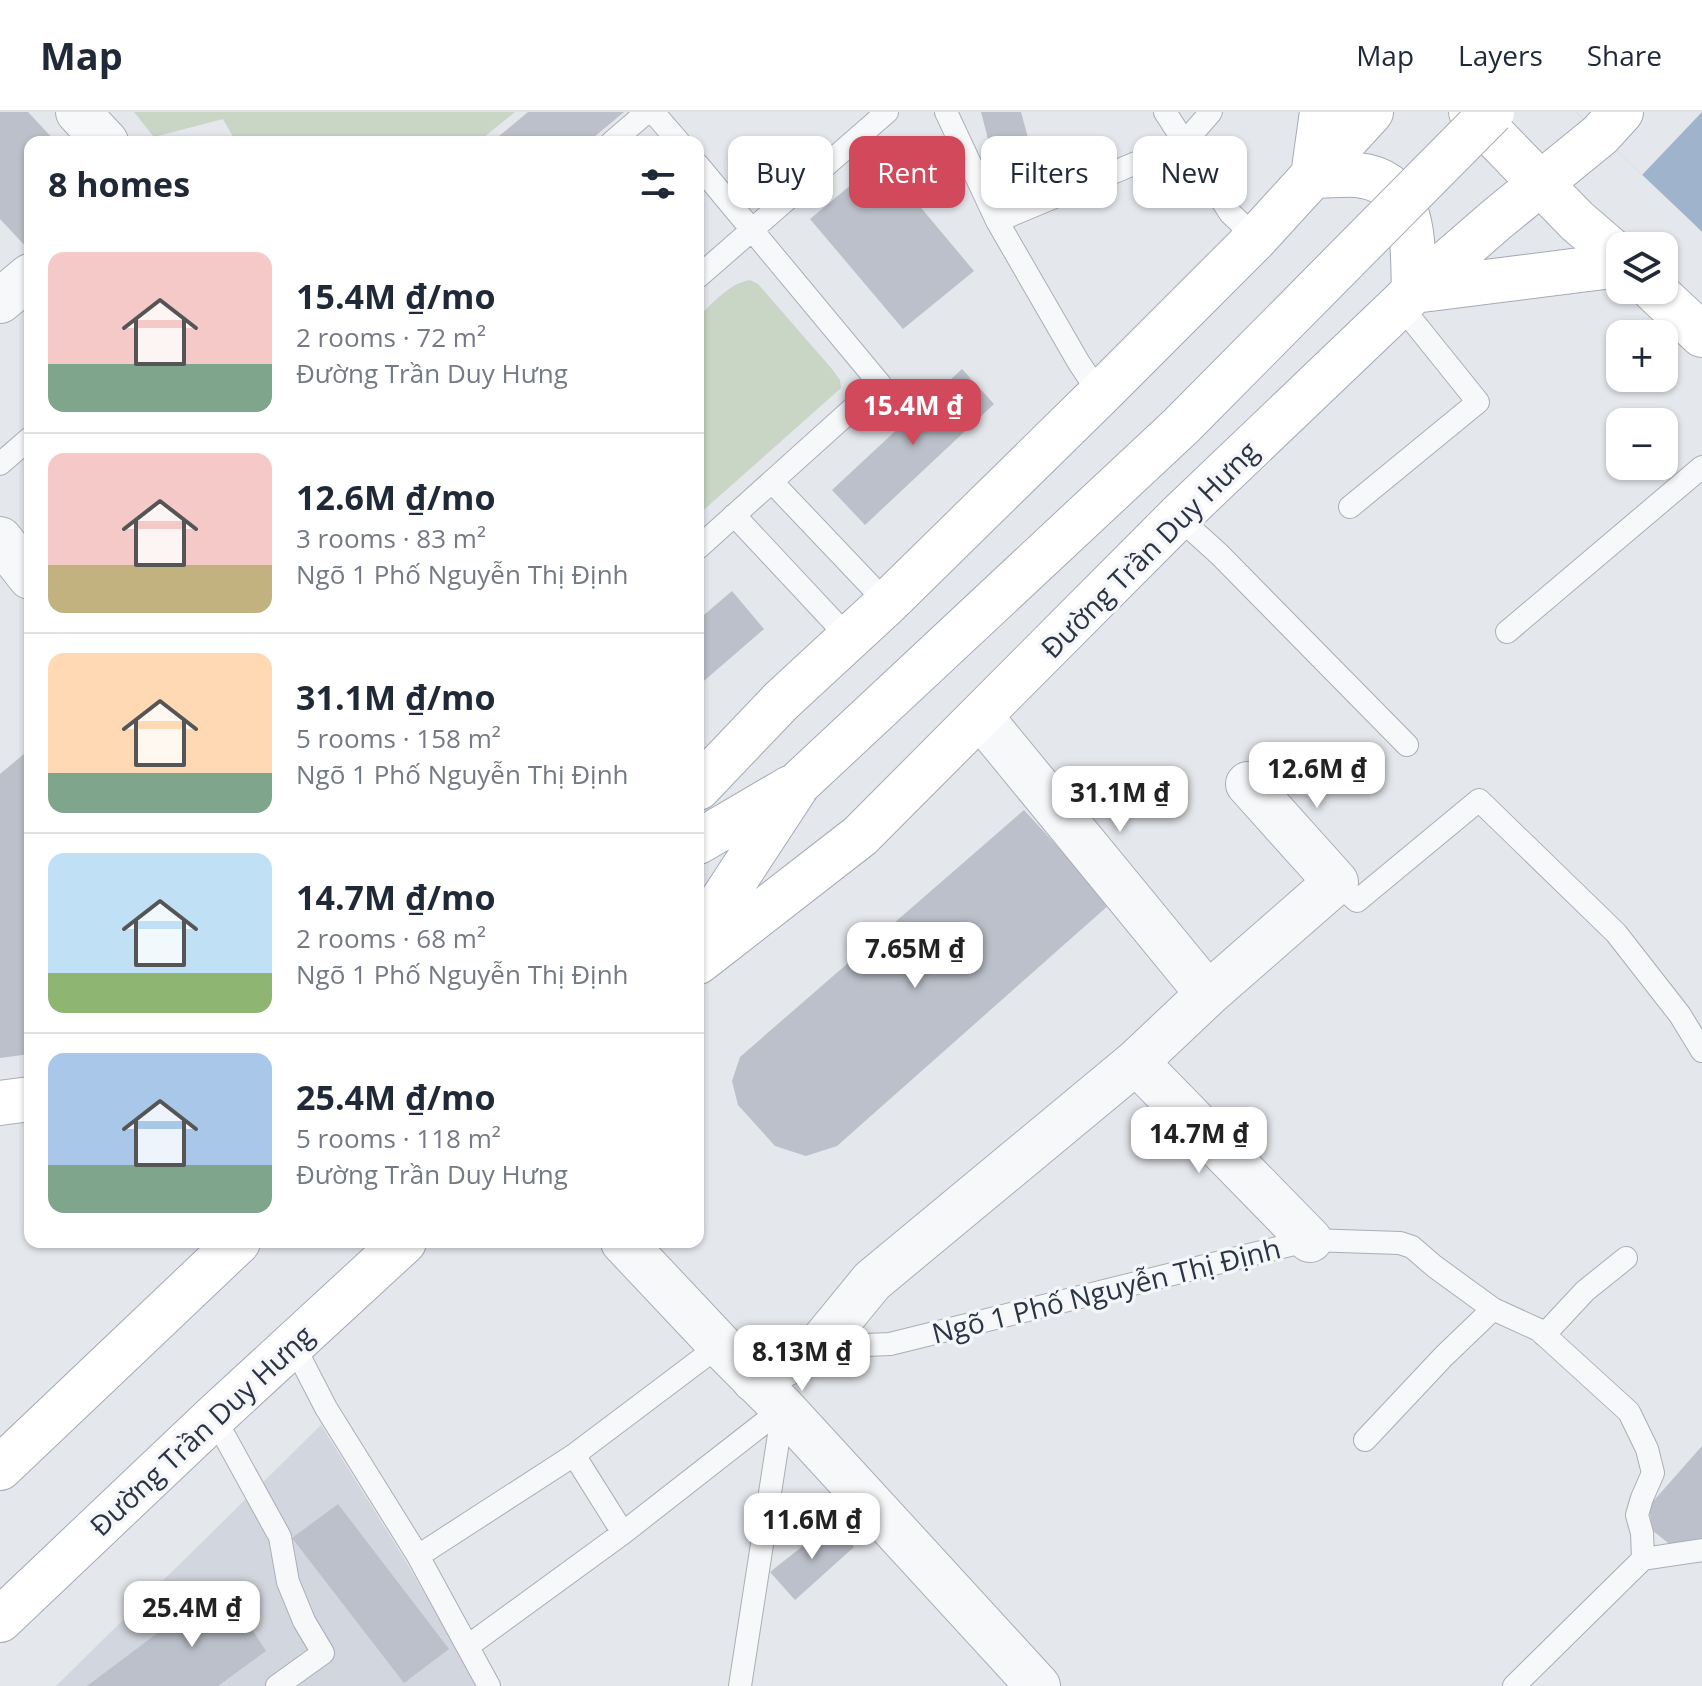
<!DOCTYPE html>
<html lang="en">
<head>
<meta charset="utf-8">
<style>
	:root { --surface:#fff; --page:#f6f6f7; --text:#1f2937; --muted:#747a83; --line:#e0e1e3; --accent:#d1495b }
	body { margin:0; font-family:"Open Sans",sans-serif; background:var(--page); color:var(--text); height:100vh; display:flex; flex-direction:column; font-size:30px; white-space:nowrap }
	* { box-sizing:border-box; margin:0 }
	p { font-size:26px; color:var(--muted) }
	.icon { flex:none; width:44px; height:44px; fill:none; stroke:currentColor; stroke-width:2; stroke-linecap:round; stroke-linejoin:round }
	.map { position:relative; flex:1; overflow:hidden }
	.sheet { position:absolute; left:24px; top:24px; width:680px; height:1112px; display:flex; flex-direction:column; background:var(--surface); border-radius:16px; box-shadow:0 2px 6px #0004 }
	.sheet>* { flex:none }
	.guide { position:absolute; left:728px; top:24px; width:760px; height:72px; display:flex; gap:16px }
	.controls { position:absolute; left:1606px; top:120px; display:grid; gap:16px }
	.controls a { display:grid; place-items:center; width:72px; height:72px; border-radius:16px; background:var(--surface); box-shadow:0 2px 6px #0004; font-size:40px }
	.price { position:absolute; translate:-50% -68px; padding:0 18px; border-radius:16px; background:#fff; color:#222; font-size:26px; line-height:52px; filter:drop-shadow(0 2px 4px #0008) }
	.price::after { content:''; position:absolute; left:50%; top:48px; width:24px; height:18px; margin-left:-12px; background:inherit; clip-path:polygon(0 0,100% 0,50% 100%) }
	.price.current { background:var(--accent); color:#fff }
	ul { padding:0; list-style:none }
	li { display:flex; align-items:center; gap:24px; height:200px; padding:0 24px }
	li+li { border-top:2px solid var(--line) }
	li span { display:grid; place-items:center; flex:none; width:224px; height:160px; border-radius:16px; color:#555 }
	li>.icon { margin-inline-start:auto }
	span .icon { width:96px; height:96px; fill:#fffc; stroke-width:1 }
	li b { font-size:34px }
	h2 { display:flex; justify-content:space-between; align-items:center; height:96px; padding:0 24px; font-size:34px }
	.pill { padding:0 28px; border-radius:16px; background:var(--surface); box-shadow:0 2px 6px #0004; font-size:28px; line-height:72px }
	.pill.current { background:var(--accent); color:#fff }
	header { display:flex; align-items:center; gap:48px; box-sizing:border-box; height:112px; padding:0 40px; background:var(--surface); border-bottom:2px solid var(--line) }
	header strong { font-size:38px }
	nav { display:flex; gap:44px; margin-inline-start:auto; font-size:28px }
	.map>svg:first-child { display:block }
	.built { fill:#d2d6de }
	.green { fill:#c9d6c5 }
	.water { fill:#9fb4cc }
	.pier { fill:#e4e7ec }
	.building { fill:#bbc0ca }
	.lines { fill:none; stroke-linecap:round; stroke-linejoin:round }
	.service-casing { stroke:#a9aeb7; stroke-width:24 }
	.minor-casing { stroke:#a9aeb7; stroke-width:46 }
	.tertiary-casing { stroke:#a9aeb7; stroke-width:46 }
	.secondary-casing { stroke:#a9aeb7; stroke-width:46 }
	.primary-casing { stroke:#a3abb8; stroke-width:46 }
	.service { stroke:#f7f8fa; stroke-width:22 }
	.minor { stroke:#f7f8fa; stroke-width:44 }
	.tertiary { stroke:#f7f8fa; stroke-width:44 }
	.secondary { stroke:#fff; stroke-width:44 }
	.primary { stroke:#fff; stroke-width:44 }
	.primary-bridge-casing { stroke:#a3abb8; stroke-width:46; stroke-linecap:butt }
	.primary-bridge { stroke:#fff; stroke-width:44 }
	.labels { text-anchor:middle; dominant-baseline:central; stroke-width:7; stroke-linejoin:round; paint-order:stroke }
	.street-label { font-size:28px; fill:#2b3445; stroke:#f4f6f9 }
</style>
</head>
<body>
<header>
<strong>Map</strong>
<nav><a>Map</a><a>Layers</a><a>Share</a></nav>
</header>
<div class="map">
<svg width="1702" height="1574" viewBox="0 0 1702 1574">
	<rect width="100%" height="100%" fill="#e4e7ec"/>
	<path class="built" d="M321,1313L405,1448L478,1574H56Z"/>
	<path class="green" d="M134,0H515L478,30H236L223,7L154,25Z
		M750,168L758,172L832,257L840,268L841,276L698,403V205C713,191 730,171 750,168Z"/>
	<path class="water" d="M1576,0H1702V120L1694,112Z"/>
	<path class="pier" d="M1576,0H1702L1642,63Z"/>
	<path class="building" d="M0,0H28L56,30H30V139L0,107Z
		M528,0H624L588,30H492Z
		M981,0H1021L1037,59L999,69Z
		M881,48L974,159L903,217L810,107Z
		M962,257L994,292L865,413L832,378Z
		M732,479L764,517L698,574V508Z
		M30,637V809L26,822H30V942L0,946V662Z
		M1024,698L1110,792L837,1034L806,1044L775,1034L738,993L732,969L740,945Z
		M1702,1334V1431L1673,1435L1652,1418L1649,1394Z
		M338,1392L449,1537L404,1571L292,1426Z
		M832,1411L854,1435L795,1488L770,1460Z
		M223,1472L266,1539L218,1574H87Z"/>
	<g class="lines">
		<defs>
			<path id="service" d="M653,0L679,30
				M946,0L997,109L1079,251L1100,282
				M1165,0L1230,101L1256,126
				M612,30L647,0
				M698,53L880,272L698,436
				M997,109L1184,31L1211,0
				M698,165L887,0
				M0,352L30,326
				M772,370L887,491
				M1350,395L1478,290L1400,193
				M734,403L849,526
				M1178,405L1219,442L1407,633
				M1507,520L1702,355
				M1336,770L1357,789L1479,688L1616,821L1680,903L1702,939
				M1544,1223L1585,1179L1626,1146
				M293,1232L326,1296L418,1444L489,1574
				M820,1235L890,1232L1310,1128L1400,1131L1412,1135L1434,1154L1493,1197L1539,1218L1629,1300L1647,1337L1653,1361L1642,1386L1637,1403L1642,1421L1643,1447
				M214,1305L280,1425L288,1470L304,1509L323,1541L277,1574
				M1365,1328L1444,1244L1493,1197
				M574,1343L623,1421
				M418,1444L574,1343L720,1233
				M468,1534L623,1421L783,1296
				M740,1574L783,1297
				M1514,1574L1643,1447L1702,1438"/>
			<path id="minor" d="M78,0L106,30
				M0,189L30,164
				M980,604L1208,882
				M1136,950L1310,1128
				M754,1268L818,1235L872,1169L1136,950L1208,882L1336,770L1248,672"/>
			<path id="tertiary" d="M0,427L30,465
				M623,1130L720,1233L783,1296L1038,1574"/>
			<path id="secondary" d="M1471,0L1577,109L1620,146
				M1654,178L1702,223
				M0,991L30,987"/>
			<path id="primary" d="M1313,64C1328,64 1343,62 1357,63C1419,69 1412,133 1414,179
				M1313,64L1322,0
				M1414,179L1620,153
				M698,676L781,589L887,491L1100,282L1256,126L1371,0
				M698,730L790,676
				M698,825L799,671
				M698,850L860,724L1178,405L1400,193L1414,179L1497,107L1600,23L1621,0
				M0,1356L238,1130
				M0,1508L214,1305L404,1130"/>
		</defs>
		<use href="#service" class="service-casing"/>
		<use href="#minor" class="minor-casing"/>
		<use href="#tertiary" class="tertiary-casing"/>
		<use href="#secondary" class="secondary-casing"/>
		<use href="#primary" class="primary-casing"/>
		<use href="#service" class="service"/>
		<use href="#minor" class="minor"/>
		<use href="#tertiary" class="tertiary"/>
		<use href="#secondary" class="secondary"/>
		<use href="#primary" class="primary"/>
		<defs>
			<path id="primary-bridge" d="M799,671L1181,314L1492,0"/>
		</defs>
		<use href="#primary-bridge" class="primary-bridge-casing"/>
		<use href="#primary-bridge" class="primary-bridge"/>
	</g>
	<g class="labels">
		<g class="street-label">
			<text transform="translate(1149 437) rotate(-45)">Đường Trần Duy Hưng</text>
			<text transform="translate(1106 1178) rotate(-14)">Ngõ 1 Phố Nguyễn Thị Định</text>
			<text transform="translate(201 1318) rotate(-43)">Đường Trần Duy Hưng</text>
		</g>
	</g>
</svg>
<div class="controls">
<a><svg class="icon" aria-label="layers" viewBox="0 0 24 24"><path d="M12 4l9 5-9 5-9-5zM3 14l9 5 9-5"/></svg></a>
<a>+</a>
<a>−</a>
</div>
<b class="price current" style="left:913px;top:335px">15.4M ₫</b>
<b class="price" style="left:1317px;top:698px">12.6M ₫</b>
<b class="price" style="left:1120px;top:722px">31.1M ₫</b>
<b class="price" style="left:915px;top:878px">7.65M ₫</b>
<b class="price" style="left:1199px;top:1063px">14.7M ₫</b>
<b class="price" style="left:802px;top:1281px">8.13M ₫</b>
<b class="price" style="left:812px;top:1449px">11.6M ₫</b>
<b class="price" style="left:192px;top:1537px">25.4M ₫</b>
<div class="guide">
<a class="pill">Buy</a>
<a class="pill current">Rent</a>
<a class="pill">Filters</a>
<a class="pill">New</a>
</div>
<section class="sheet">
<h2>8 homes<svg class="icon" aria-label="filters" viewBox="0 0 24 24"><path d="M4 7h16M4 17h16"/><circle cx="9" cy="7" r="2"/><circle cx="15" cy="17" r="2"/></svg></h2>
<ul>
<li><span style="background:linear-gradient(#f6c9c9 70%,#7fa58c 0)"><svg class="icon" aria-label="home" viewBox="0 0 24 24"><path d="M3 11l9-7 9 7M6 9v11h12V9"/></svg></span><div><b>15.4M ₫/mo</b><p>2 rooms · 72 m²</p><p>Đường Trần Duy Hưng</p></div></li>
<li><span style="background:linear-gradient(#f6c9c9 70%,#c2b280 0)"><svg class="icon" aria-label="home" viewBox="0 0 24 24"><path d="M3 11l9-7 9 7M6 9v11h12V9"/></svg></span><div><b>12.6M ₫/mo</b><p>3 rooms · 83 m²</p><p>Ngõ 1 Phố Nguyễn Thị Định</p></div></li>
<li><span style="background:linear-gradient(#ffd9b3 75%,#7fa58c 0)"><svg class="icon" aria-label="home" viewBox="0 0 24 24"><path d="M3 11l9-7 9 7M6 9v11h12V9"/></svg></span><div><b>31.1M ₫/mo</b><p>5 rooms · 158 m²</p><p>Ngõ 1 Phố Nguyễn Thị Định</p></div></li>
<li><span style="background:linear-gradient(#bfe0f5 75%,#8fb573 0)"><svg class="icon" aria-label="home" viewBox="0 0 24 24"><path d="M3 11l9-7 9 7M6 9v11h12V9"/></svg></span><div><b>14.7M ₫/mo</b><p>2 rooms · 68 m²</p><p>Ngõ 1 Phố Nguyễn Thị Định</p></div></li>
<li><span style="background:linear-gradient(#a9c7e8 70%,#7fa58c 0)"><svg class="icon" aria-label="home" viewBox="0 0 24 24"><path d="M3 11l9-7 9 7M6 9v11h12V9"/></svg></span><div><b>25.4M ₫/mo</b><p>5 rooms · 118 m²</p><p>Đường Trần Duy Hưng</p></div></li>
</ul>
</section>
</div>
</body>
</html>
